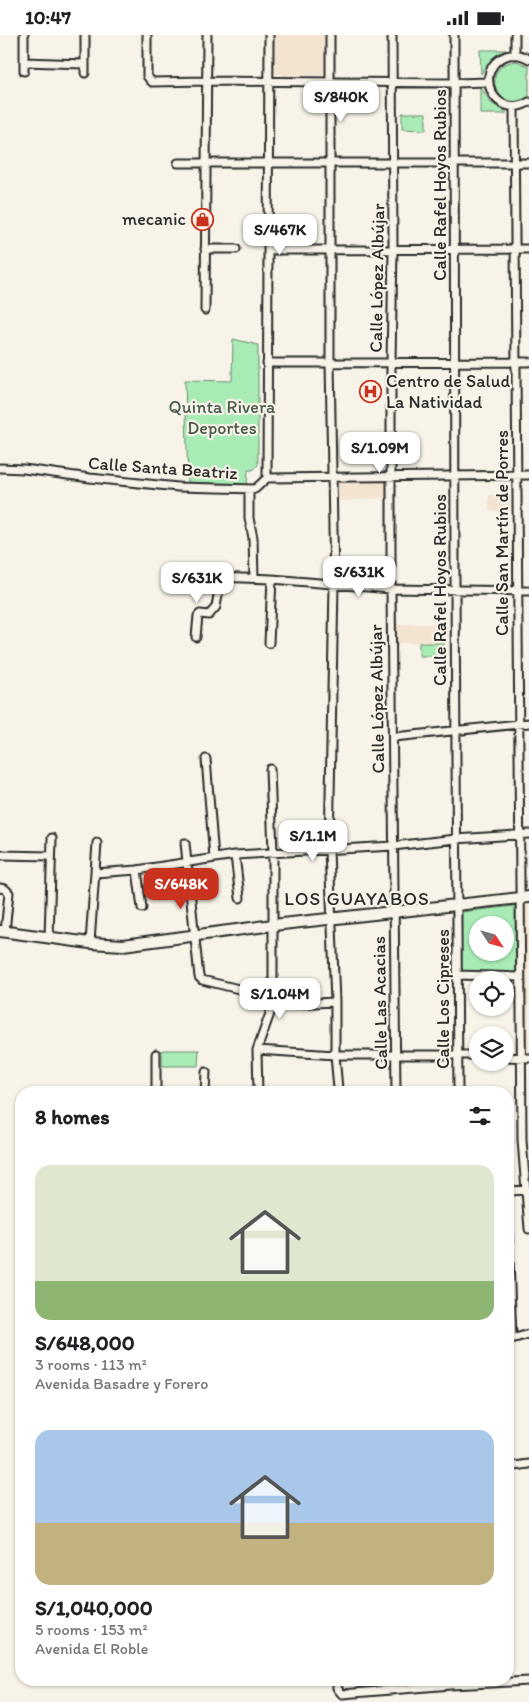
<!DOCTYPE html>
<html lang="en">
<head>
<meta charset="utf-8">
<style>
	:root { --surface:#fff; --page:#f6f6f6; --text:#202124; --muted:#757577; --accent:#c8321e }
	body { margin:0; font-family:Itim,sans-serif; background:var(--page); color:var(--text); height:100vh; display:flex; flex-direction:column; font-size:19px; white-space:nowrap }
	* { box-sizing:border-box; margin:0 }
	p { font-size:16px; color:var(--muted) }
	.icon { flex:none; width:28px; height:28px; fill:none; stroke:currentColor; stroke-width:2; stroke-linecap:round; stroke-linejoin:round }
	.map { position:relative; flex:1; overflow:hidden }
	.side { position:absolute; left:15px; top:1051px; width:499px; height:600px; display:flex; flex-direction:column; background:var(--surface); border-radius:20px; box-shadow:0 1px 4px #0004 }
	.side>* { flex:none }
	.needle { width:32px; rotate:126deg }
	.tools { position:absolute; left:469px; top:881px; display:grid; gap:10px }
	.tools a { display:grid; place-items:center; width:45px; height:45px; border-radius:50%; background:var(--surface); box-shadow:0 1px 4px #0004; font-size:25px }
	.price { position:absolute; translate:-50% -42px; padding:0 11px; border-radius:10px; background:#fff; color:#222; font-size:16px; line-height:32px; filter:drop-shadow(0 1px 2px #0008) }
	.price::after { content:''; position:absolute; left:50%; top:30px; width:15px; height:11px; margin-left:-8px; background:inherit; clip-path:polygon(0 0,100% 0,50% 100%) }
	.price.selected { background:var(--accent); color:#fff }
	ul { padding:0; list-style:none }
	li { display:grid; align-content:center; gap:10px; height:265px; padding:0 20px }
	li span { display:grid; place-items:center; height:155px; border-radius:15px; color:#555 }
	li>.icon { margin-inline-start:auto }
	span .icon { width:90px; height:90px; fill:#fffc; stroke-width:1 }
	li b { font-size:21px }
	h2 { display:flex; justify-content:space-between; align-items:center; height:60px; padding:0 20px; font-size:21px }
	.status { display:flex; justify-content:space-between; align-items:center; height:35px; padding:0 25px; background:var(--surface); direction:ltr }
	.status svg { height:14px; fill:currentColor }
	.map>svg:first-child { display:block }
	.built { fill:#f3e4d1 }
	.green { fill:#a8ebb5; stroke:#6a8b70; fill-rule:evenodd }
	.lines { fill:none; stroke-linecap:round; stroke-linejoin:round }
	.street-casing { stroke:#2b2b2b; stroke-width:11 }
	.secondary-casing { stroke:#2b2b2b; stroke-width:14 }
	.street { stroke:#f7f3e8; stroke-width:7 }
	.secondary { stroke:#f7f3e8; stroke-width:10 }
	.labels { text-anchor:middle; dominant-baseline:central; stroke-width:4.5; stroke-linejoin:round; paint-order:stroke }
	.street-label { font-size:18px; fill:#2b2b2b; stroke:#f7f3e8 }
	.poi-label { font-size:18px; fill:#2b2b2b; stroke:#f7f3e8; text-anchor:end }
	.park-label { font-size:18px; fill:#4a5b4e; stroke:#f7f3e8 }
	.neighbourhood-label { font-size:19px; letter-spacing:1px; fill:#2b2b2b; stroke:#f7f3e8 }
</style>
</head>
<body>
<div class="status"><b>10:47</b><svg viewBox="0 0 49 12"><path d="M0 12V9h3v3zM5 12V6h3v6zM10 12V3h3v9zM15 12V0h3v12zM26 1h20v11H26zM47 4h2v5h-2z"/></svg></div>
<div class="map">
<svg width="529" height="1667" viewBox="0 0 529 1667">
	<rect width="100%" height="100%" fill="#f7f3e8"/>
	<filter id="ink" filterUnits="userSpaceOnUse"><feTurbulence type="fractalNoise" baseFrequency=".02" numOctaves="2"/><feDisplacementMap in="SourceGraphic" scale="10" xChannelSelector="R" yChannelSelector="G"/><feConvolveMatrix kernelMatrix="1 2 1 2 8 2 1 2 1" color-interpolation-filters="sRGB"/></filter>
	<g filter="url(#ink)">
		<path class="built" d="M273,0H324V38L322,40L283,41L282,39H278L277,41L274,38Z
			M339,444H385L387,446L386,463L338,466V446Z
			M489,460H510V476H489Z
			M396,589H436V597H448V607L396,608Z
			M529,870V1017H525V871Z"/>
		<path class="green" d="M480,15H506C493,21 488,27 481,39Z
			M516,26L529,31V63C501,85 475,31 516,26Z
			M480,51L491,68L506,76V79H480Z
			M402,78H426V95L402,94Z
			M233,304L258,310V430L253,435H248L247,452L188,450L185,345L232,346Z
			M419,608H444V621H419Z
			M515,871L516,938L461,937V877ZM478,890H505V918H478Z
			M162,1015H199L198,1031H162Z"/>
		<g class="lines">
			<defs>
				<path id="street" d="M85,0V38
					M147,0V41L152,47L206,46L455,48L489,47
					M330,0V327L334,550L329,815L335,967V1020L338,1054
					M392,0L393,214L391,328V554L396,1058
					M454,0L455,551L458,1058
					M515,20V0
					M529,24C522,20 514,18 506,21C471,34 494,87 529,67
					M24,27L84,29
					M24,36V0
					M514,72L522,1105L529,1194
					M178,128H529
					M205,214H236
					M269,215L529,214
					M205,275L207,0
					M267,328L529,327
					M0,433L24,434L90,443L178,452L255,454L267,443L529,440
					M267,443L269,0
					M249,454V483L253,503L254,543
					M190,541L272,544L391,554L529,556
					M196,602L198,581L200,579L209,580L216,572L221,542
					M269,608L272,544
					M394,702L529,688
					M206,724L214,823
					M185,808L199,942L202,945L247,956L273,949
					M0,820L51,821
					M235,820L240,863
					M137,835L142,873
					M95,838L137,835L235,820L393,811L456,804L529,799
					M0,853L5,854L9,858L5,897
					M49,903L52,803
					M90,908L97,808
					M458,940L520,942
					M273,970L335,967
					M257,1015L335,1020H478
					M156,1019V1058
					M505,1022L529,1023
					M205,1058L206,1037
					M258,1058L257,1015L273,970V818L270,734
					M508,1156L529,1155
					M508,1198L512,1303
					M508,1305L529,1299
					M508,1432L529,1429
					M337,1645V1653L342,1659L451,1650L529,1646"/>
				<path id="secondary" d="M0,896L90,908L123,910L273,890L529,862"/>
			</defs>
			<use href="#street" class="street-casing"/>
			<use href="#secondary" class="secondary-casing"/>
			<use href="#street" class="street"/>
			<use href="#secondary" class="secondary"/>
		</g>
	</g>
	<defs>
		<symbol id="shop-ring" viewBox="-11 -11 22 22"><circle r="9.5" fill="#f7f3e8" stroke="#c8321e" stroke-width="1.5"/><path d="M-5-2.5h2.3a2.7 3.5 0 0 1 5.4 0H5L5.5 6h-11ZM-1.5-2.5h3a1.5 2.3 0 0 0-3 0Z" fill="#c8321e"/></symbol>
		<symbol id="hospital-ring" viewBox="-11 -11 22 22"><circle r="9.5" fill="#f7f3e8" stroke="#c8321e" stroke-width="1.5"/><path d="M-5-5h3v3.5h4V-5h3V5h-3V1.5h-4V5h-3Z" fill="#c8321e"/></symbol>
	</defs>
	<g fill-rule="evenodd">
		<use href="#shop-ring" x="190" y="172" width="25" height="25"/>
		<use href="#hospital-ring" x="358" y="344" width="25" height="25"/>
	</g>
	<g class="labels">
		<g class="street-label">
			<text transform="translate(440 150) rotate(-90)">Calle Rafel Hoyos Rubios</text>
			<text transform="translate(377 243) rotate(-89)">Calle López Albújar</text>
			<text transform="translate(163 433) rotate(4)">Calle Santa Beatriz</text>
			<text transform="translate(502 498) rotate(-90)">Calle San Martín de Porres</text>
			<text transform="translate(440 555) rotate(-90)">Calle Rafel Hoyos Rubios</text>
			<text transform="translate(377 664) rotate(-91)">Calle López Albújar</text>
			<text transform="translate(443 964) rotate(-90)">Calle Los Cipreses</text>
			<text transform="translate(380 968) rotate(-91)">Calle Las Acacias</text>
		</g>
		<g class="poi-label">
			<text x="186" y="184">mecanic</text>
			<text x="386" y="346" text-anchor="start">Centro de Salud<tspan x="386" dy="21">La Natividad</tspan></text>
		</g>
		<g class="park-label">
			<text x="222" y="372">Quinta Rivera<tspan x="222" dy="21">Deportes</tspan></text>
		</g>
		<g class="neighbourhood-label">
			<text x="357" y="863">LOS GUAYABOS</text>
		</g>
	</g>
</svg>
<div class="tools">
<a><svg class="needle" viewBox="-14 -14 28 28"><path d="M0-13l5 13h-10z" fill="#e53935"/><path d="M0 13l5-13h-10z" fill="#757577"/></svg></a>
<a><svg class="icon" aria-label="locate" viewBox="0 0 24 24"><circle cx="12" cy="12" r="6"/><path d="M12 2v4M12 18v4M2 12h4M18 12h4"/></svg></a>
<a><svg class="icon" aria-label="layers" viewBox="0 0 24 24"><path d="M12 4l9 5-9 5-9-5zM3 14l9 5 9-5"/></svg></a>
</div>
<b class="price" style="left:341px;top:88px">S/840K</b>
<b class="price" style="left:280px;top:221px">S/467K</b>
<b class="price" style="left:380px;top:439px">S/1.09M</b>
<b class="price" style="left:359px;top:563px">S/631K</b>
<b class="price" style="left:197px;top:569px">S/631K</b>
<b class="price" style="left:313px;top:827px">S/1.1M</b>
<b class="price selected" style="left:181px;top:875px">S/648K</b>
<b class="price" style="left:280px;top:985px">S/1.04M</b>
<section class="side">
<h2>8 homes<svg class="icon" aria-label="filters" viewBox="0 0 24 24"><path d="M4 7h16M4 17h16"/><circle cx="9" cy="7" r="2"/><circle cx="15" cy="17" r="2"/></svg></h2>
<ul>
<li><span style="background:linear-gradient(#dfe7d0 75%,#8fb573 0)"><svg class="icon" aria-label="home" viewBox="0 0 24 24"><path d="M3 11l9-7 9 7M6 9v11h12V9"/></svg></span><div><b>S/648,000</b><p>3 rooms · 113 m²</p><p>Avenida Basadre y Forero</p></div></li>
<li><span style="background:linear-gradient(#a9c7e8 60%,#c2b280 0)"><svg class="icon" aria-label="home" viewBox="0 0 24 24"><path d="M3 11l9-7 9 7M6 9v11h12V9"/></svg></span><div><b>S/1,040,000</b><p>5 rooms · 153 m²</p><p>Avenida El Roble</p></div></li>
</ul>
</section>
</div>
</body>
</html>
